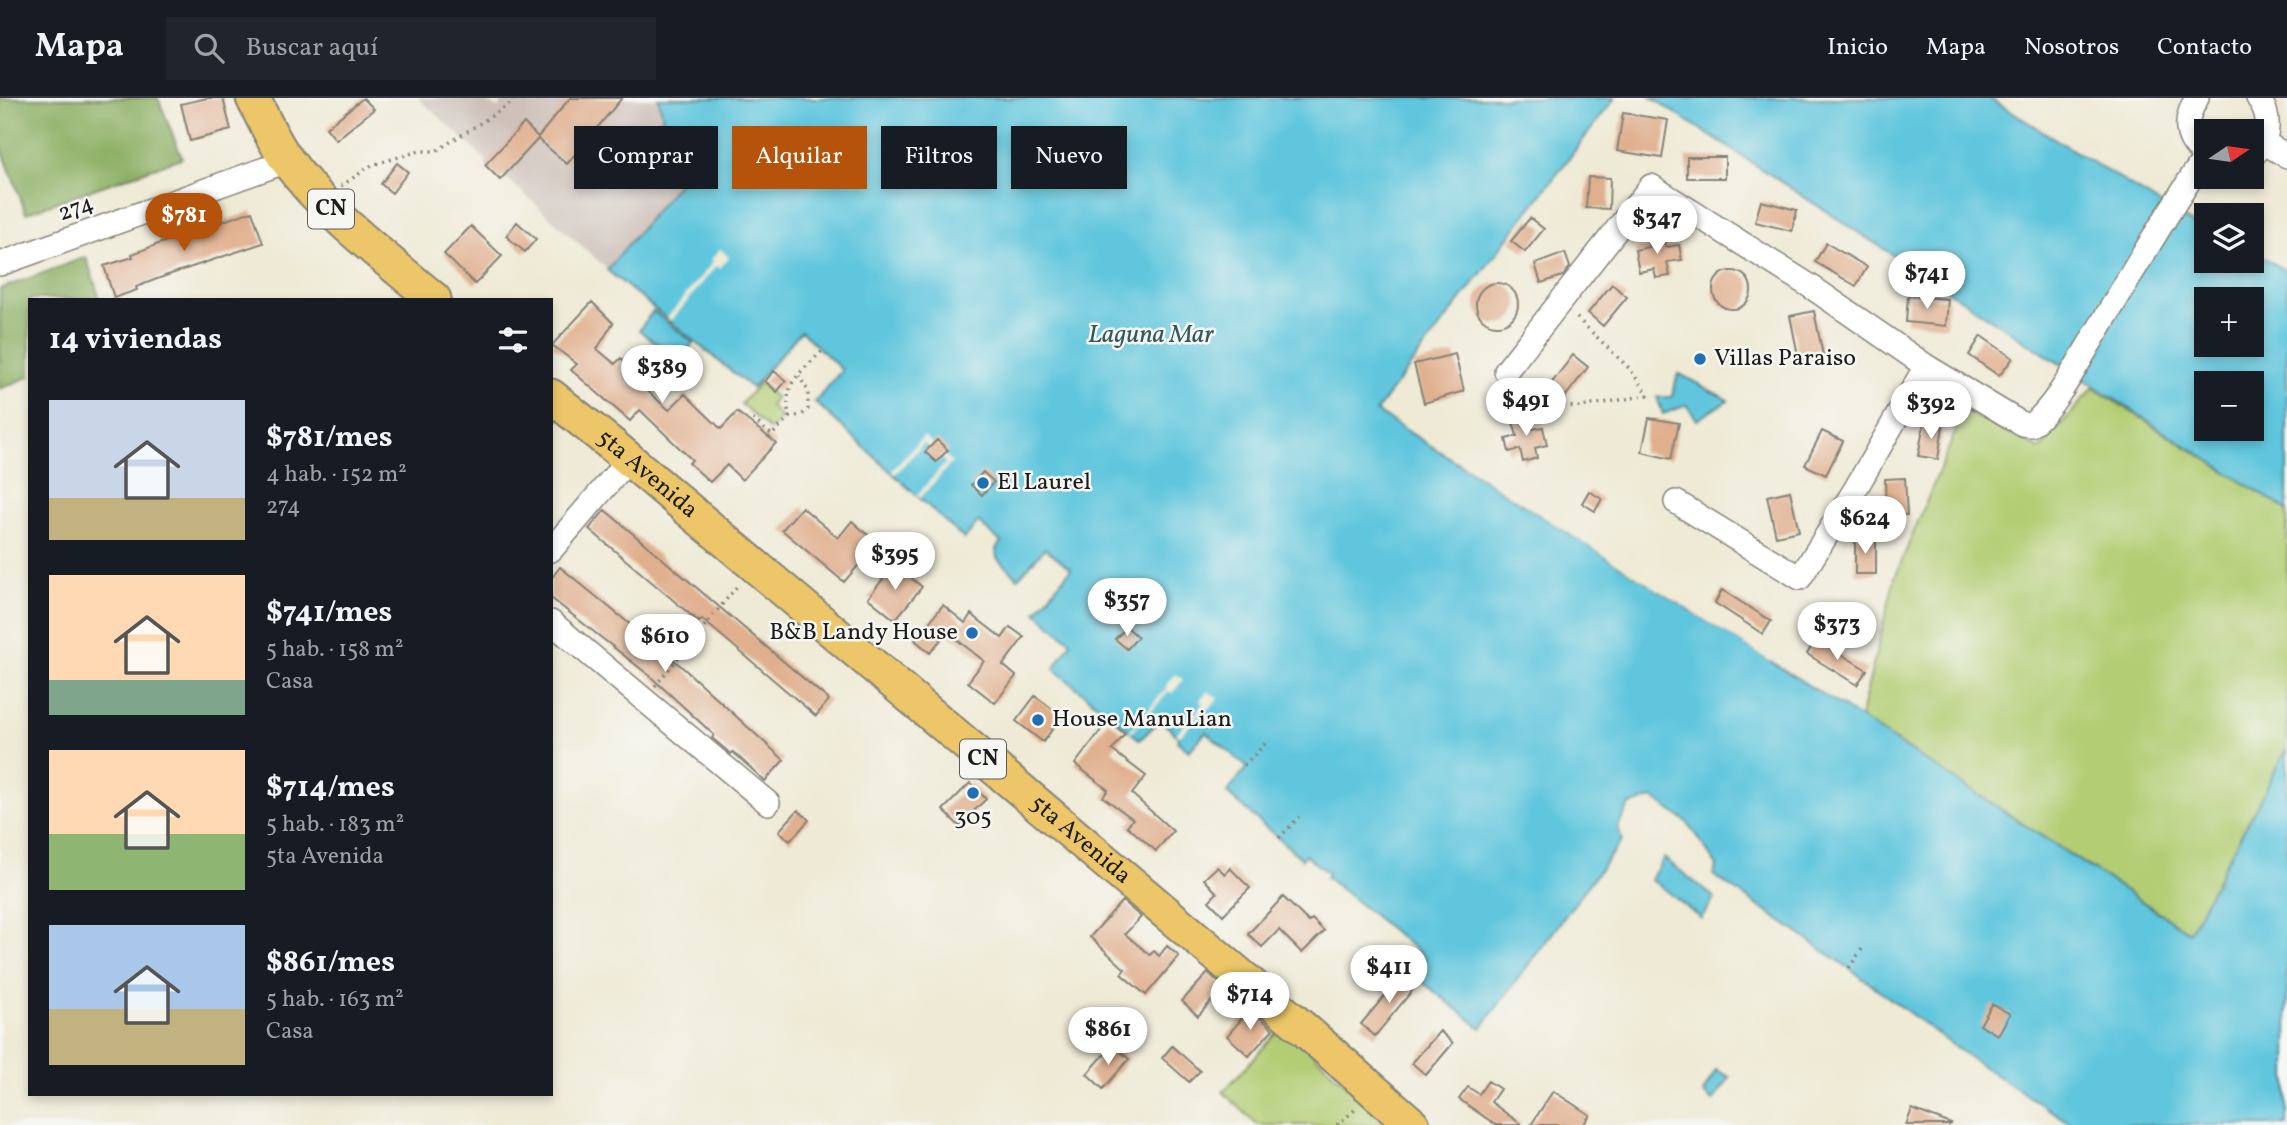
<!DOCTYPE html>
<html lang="es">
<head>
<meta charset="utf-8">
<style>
	:root { --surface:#171b24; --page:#20242c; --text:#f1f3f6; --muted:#9ea1a6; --line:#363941; --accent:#b45309 }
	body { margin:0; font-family:Vollkorn,serif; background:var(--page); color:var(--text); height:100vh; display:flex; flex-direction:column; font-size:26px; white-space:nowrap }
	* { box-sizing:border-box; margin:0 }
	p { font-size:23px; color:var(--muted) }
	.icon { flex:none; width:38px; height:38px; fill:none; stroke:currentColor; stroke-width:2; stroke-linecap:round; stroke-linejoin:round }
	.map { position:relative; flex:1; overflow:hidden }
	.panel { position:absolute; left:28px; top:200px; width:525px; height:798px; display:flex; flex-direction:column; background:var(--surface); border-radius:0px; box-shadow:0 4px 10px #0003 }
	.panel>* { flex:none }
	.hud { position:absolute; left:574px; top:28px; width:665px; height:63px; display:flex; gap:14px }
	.needle { width:46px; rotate:77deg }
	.controls { position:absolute; left:2194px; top:21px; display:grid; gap:14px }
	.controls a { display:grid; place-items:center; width:70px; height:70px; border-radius:0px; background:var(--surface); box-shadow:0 4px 10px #0003; font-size:35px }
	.price { position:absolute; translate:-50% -60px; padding:0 16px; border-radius:24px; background:#fff; color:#222; font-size:23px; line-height:46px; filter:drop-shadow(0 2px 4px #0008) }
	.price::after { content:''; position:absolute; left:50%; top:42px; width:21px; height:16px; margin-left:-10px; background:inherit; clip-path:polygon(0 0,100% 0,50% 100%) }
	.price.active { background:var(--accent); color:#fff }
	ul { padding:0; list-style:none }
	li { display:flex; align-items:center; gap:21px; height:175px; padding:0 21px }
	li span { display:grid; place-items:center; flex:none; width:196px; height:140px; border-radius:0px; color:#555 }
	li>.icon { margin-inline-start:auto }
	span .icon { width:84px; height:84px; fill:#fffc; stroke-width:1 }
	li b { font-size:30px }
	h2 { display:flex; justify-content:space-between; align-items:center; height:84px; padding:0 21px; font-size:30px }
	.chip { padding:0 24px; border-radius:0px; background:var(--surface); box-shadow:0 4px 10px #0003; font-size:24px; line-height:63px }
	.chip.active { background:var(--accent); color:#fff }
	header { display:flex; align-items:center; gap:42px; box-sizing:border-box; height:98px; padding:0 35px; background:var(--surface); border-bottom:2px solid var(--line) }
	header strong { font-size:33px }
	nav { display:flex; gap:38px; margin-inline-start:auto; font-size:24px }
	.search { width:490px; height:63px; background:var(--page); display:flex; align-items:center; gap:18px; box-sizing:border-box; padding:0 24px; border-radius:0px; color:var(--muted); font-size:26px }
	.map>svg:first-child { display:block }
	.industrial { fill:#cec1ba }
	.green { fill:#b2cd73; stroke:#677448; stroke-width:2 }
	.forest { fill:#8db065; stroke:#546640; stroke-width:2 }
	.water { fill:#60c6dd; stroke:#3e717c; stroke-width:2; fill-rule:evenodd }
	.pier { fill:#efead5 }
	.building { fill:#e0af8d }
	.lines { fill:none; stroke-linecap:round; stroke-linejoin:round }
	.minor-casing { stroke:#868378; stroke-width:26 }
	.highway-casing { stroke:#868378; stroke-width:37 }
	.path { stroke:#868378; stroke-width:3.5; stroke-dasharray:2 5; stroke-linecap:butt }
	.minor { stroke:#fff; stroke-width:23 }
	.highway { stroke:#ecc669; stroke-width:33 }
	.poi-dot { fill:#1f6fb2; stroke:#f6f6f2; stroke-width:2.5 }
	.labels { text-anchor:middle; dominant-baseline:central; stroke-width:5; stroke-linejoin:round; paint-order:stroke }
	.shield { fill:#f6f6f2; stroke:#5d5d5c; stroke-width:2 }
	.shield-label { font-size:23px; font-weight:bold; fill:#1c1c1c }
	.street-label { font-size:24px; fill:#1c1c1c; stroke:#f6f6f2 }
	.poi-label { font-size:24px; fill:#1c1c1c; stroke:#f6f6f2; text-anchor:start }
	.water-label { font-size:26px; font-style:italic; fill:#345860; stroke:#f6f6f2 }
</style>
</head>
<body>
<header>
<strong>Mapa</strong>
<div class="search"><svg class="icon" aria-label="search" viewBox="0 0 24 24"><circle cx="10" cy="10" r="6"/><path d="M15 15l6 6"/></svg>Buscar aquí</div>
<nav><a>Inicio</a><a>Mapa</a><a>Nosotros</a><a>Contacto</a></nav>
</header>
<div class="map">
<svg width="2287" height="1027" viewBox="0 0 2287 1027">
	<rect width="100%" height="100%" fill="#f6f6f2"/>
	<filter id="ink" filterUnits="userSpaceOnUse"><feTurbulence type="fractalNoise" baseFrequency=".0143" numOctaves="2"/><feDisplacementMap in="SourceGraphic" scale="14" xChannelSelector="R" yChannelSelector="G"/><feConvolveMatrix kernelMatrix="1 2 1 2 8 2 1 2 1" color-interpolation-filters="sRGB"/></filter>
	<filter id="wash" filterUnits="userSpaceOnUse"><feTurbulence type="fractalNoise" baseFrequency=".00686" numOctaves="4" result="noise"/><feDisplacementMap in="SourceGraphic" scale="28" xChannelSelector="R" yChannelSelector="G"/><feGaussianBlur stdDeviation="1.57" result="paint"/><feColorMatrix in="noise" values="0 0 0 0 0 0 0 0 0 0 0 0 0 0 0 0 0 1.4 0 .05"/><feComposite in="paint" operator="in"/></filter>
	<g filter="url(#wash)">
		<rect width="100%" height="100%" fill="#efead5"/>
		<path class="industrial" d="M418,0H476L499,10L503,0H658L663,19L656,25L663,35L669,33L681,46L695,55L680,83L607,171Z"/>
		<path class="green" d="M760,284L776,300L770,308L782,320L770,332L741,306Z
			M2093,290L2287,412V651L2189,834L1860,620L1895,479L1964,313L2040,351Z
			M1284,927L1388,1027H1258L1223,994Z"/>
		<path class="forest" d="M0,0H158L182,60L26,115L0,46Z
			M86,159L100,201H30V278L0,291V191Z"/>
		<path class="water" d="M658,0H1615L1376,313L1860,620L2189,834L2287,651V1027H2073L1970,960L1849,870L1713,777L1717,768L1687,724L1653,700L1629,707L1618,729L1622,742L1481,930L1411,875L1425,859L1326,779L1328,775L1305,757L1302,761L1227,695L1247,669L1206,634L1189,653L1177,643L1179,639L1160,622L1140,642L1054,571L1071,544L1036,514L1071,471L1045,450L1018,480L997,460L996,451L1001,444L978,424L964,441L815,304L842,272L801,233L752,290L607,172L680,83L695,56L681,46L669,34L663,35L656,25L663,19Z
			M1652,0H1989L2207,135V163H2252V152L2287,174V412C2074,277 1864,137 1652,0ZM2207,201H2252V247H2207ZM2207,285H2252V331H2207Z
			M653,213L693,245L679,263L639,232Z
			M1678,275L1728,302L1697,322L1687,307L1663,316L1657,299H1672Z
			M1664,760L1715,800L1701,820L1651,781Z
			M1716,972L1730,979L1713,1003L1703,995Z"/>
		<path class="pier" d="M720,151L729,159L720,170L716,168L671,223L667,220L713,164L711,162Z
			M924,338L933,346L937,342L948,352L944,357L952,364L920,400L917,397L946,365L941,360L936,364L925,354L929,350L924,345L895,376L892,373Z
			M1486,379L1773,561L1771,564L1484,381Z
			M1176,576L1183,582L1172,595L1169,593L1131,635L1129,633L1167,590L1166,588Z
			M1208,593L1218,601L1209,611L1206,609L1179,639L1176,636L1203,606L1200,602Z"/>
		<g id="blocks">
			<path class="building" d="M207,0H223L231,32L190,43L181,6Z
				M363,0L374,11L336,42L326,30Z
				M570,0H622L567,66L538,41L500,82L485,67L524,25L538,39Z
				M1623,15L1668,22L1662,60L1617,53Z
				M1687,59H1725V80H1687Z
				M397,65L408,74L392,95L381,86Z
				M1588,79L1610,80L1609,111L1586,110Z
				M1761,103L1797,112L1792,133L1755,124Z
				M252,113L263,145L165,178L136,189L137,192L114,200L104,168L133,159L132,156L161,145Z
				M1530,120L1544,131L1525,154L1511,143Z
				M517,124L536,141L525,154L506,138Z
				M471,128L502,158L475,186L444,156Z
				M1663,136L1666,149L1679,147L1682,162L1667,164L1670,178L1656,180L1654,171L1639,174L1635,152L1649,149L1647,139Z
				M1826,145L1867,169L1856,188L1815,164Z
				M1565,155L1570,169L1563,178L1541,185L1535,166Z
				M1713 192a19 19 0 1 1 38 0a19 19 0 1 1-38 0Z
				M1476 206a21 21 0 1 1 42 0a21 21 0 1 1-42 0Z
				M1612,186L1627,199L1603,228L1588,215Z
				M1908,198L1948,201L1946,228L1906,224Z
				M592,204L613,225L597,251L615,266L621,260L634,271L629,277L669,312L685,296L721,331L737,314L776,345L742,382L727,367L710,384L689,365L692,362L640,312L630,323L571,272L577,266L552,247Z
				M1814,213L1823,257L1799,262L1790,218Z
				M1981,238L2013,260L1999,278L1969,257Z
				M1455,256L1464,293L1424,305L1414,266Z
				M1573,257L1588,269L1565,299L1550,287Z
				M774,273L786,283L777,294L765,283Z
				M1528,316L1532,331L1543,329L1547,347L1535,350L1537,360L1523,364L1520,351L1509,354L1506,341L1517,338L1512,320Z
				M1649,320L1679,325L1671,361L1642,354Z
				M1924,325L1943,328L1938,361L1918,358Z
				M1822,333L1843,343L1826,377L1805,367Z
				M937,342L948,352L936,364L925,354Z
				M983,374L994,384L982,397L971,387Z
				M1905,380L1907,417H1886L1885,381Z
				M1589,393L1602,401L1595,413L1582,405Z
				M1790,393L1799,433L1776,438L1767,398Z
				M802,409L838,440L852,423L869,438L860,448L868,456L844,484L782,432Z
				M605,412L829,602L816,618L702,521L699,524L589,431Z
				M1855,439L1876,440V476H1855Z
				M895,466L922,489L895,522L868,500Z
				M560,469L681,568L784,662L765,683L733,654L731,656L712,640L714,637L650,578L551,500V481Z
				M1722,492L1771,523L1763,536L1715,505Z
				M943,507L965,525L971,516L1002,540L1010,529L1024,539L1003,567L1016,578L995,605L968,584L984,563L947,534L930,555L915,542Z
				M1127,529L1138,539L1127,551L1115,541Z
				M1816,541L1867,572L1857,587L1807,556Z
				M1035,598L1062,618L1043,644L1016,623Z
				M1108,623L1125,636L1112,652L1146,678L1132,696L1173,733L1156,753L1127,728L1133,721L1103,699L1108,692L1075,666Z
				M970,685L986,701L959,728L943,712Z
				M798,712L809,722L790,743L779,733Z
				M1217,769L1225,776L1230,770L1250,790L1223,817L1209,803L1217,795L1204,781Z
				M1283,799L1309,824L1312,821L1324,833L1302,855L1279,832L1262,849L1248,836Z
				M1122,803L1141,819L1125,836L1150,857L1154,853L1159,858L1167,848L1179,858L1146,897L1121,876L1125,871L1090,839Z
				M1208,875L1224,889L1198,918L1182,903Z
				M1403,876L1417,887L1375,938L1361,926Z
				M1992,906L2010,916L1998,937L1980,927Z
				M1250,911L1273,931L1249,958L1227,938Z
				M1440,933L1453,945L1426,977L1412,965Z
				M1113,947L1129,961L1103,991L1087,976Z
				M1172,948L1200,973L1189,984L1162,960Z
				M1488,983L1500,991L1491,1004L1522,1027H1496L1459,1001L1468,989L1479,996Z
				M1553,993L1590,1017L1583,1027H1531Z
				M1912,1011L1951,1026L1950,1027H1906Z"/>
		</g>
	</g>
	<g filter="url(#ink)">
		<use href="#blocks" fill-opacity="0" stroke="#868378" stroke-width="2"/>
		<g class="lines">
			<defs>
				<path id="minor" d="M2197,0C2183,22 2184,43 2207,58
					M2263,44L2287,58
					M2252,58C2270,43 2272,18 2258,0
					M0,166L287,63
					M1506,273L1651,88L1813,190L1926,268L2022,326L2031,327C2055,310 2080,261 2096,235C2132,176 2166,115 2206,58
					M1676,404L1800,480L1856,390L1926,268
					M551,452L629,361
					M551,524L768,705"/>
				<g id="highway">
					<path d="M253,0C263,21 273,42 286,61C326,116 383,158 434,201"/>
					<path id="s1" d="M551,298L612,347L1305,932L1413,1027"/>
				</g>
			</defs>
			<use href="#minor" class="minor-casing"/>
			<use href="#highway" class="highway-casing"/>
			<path class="path" d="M341,88L372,67L419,53H436L512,5L514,0
				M1521,286L1556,308L1581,309L1648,297L1630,271L1574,217
				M789,319L802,317L808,311V293L799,278
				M753,321L772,337
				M769,340L789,319C783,283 799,277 822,253
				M655,588L739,486
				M1244,667L1268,643
				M1279,740L1299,719
				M1849,870L1864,848
				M1337,1027L1357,1010"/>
			<use href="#minor" class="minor"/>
			<use href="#highway" class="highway"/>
		</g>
	</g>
	<g class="poi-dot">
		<circle cx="1700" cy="261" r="7"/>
		<circle cx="983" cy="385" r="7"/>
		<circle cx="972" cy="535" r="7"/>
		<circle cx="1038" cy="622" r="7"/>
		<circle cx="973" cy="695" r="7"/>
	</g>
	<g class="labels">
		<g class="shield">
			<rect x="308" y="91.5" width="46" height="39" rx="5"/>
			<rect x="960" y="641.5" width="46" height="39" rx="5"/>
		</g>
		<g class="shield-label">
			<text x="331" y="111">CN</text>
			<text x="983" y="661">CN</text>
		</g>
		<g class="street-label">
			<text transform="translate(76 111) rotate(-20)">274</text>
			<text stroke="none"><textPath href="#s1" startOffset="124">5ta Avenida</textPath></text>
			<text stroke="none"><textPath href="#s1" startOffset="691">5ta Avenida</textPath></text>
		</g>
		<g class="poi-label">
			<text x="1714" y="261">Villas Paraiso</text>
			<text x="997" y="385">El Laurel</text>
			<text x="958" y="535" text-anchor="end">B&amp;B Landy House</text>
			<text x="1052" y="622">House ManuLian</text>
			<text x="973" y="720" text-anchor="middle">305</text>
		</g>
		<g class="water-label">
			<text x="1151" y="237">Laguna Mar</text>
		</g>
	</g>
</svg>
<div class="controls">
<a><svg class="needle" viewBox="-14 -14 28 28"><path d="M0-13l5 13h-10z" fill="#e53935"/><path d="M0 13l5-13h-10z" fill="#9ea1a6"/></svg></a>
<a><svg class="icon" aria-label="layers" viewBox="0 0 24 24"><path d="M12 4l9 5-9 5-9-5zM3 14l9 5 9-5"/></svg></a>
<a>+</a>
<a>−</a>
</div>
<b class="price active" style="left:184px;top:155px">$781</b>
<b class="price" style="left:1657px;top:158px">$347</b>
<b class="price" style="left:1927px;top:213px">$741</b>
<b class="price" style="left:662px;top:307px">$389</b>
<b class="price" style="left:1526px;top:340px">$491</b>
<b class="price" style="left:1931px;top:343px">$392</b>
<b class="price" style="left:1865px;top:458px">$624</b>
<b class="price" style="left:895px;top:494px">$395</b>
<b class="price" style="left:1127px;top:540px">$357</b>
<b class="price" style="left:1837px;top:564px">$373</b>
<b class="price" style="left:665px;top:576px">$610</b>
<b class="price" style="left:1389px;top:907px">$411</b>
<b class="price" style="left:1250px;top:934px">$714</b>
<b class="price" style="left:1108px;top:969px">$861</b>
<div class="hud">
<a class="chip">Comprar</a>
<a class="chip active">Alquilar</a>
<a class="chip">Filtros</a>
<a class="chip">Nuevo</a>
</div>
<section class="panel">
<h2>14 viviendas<svg class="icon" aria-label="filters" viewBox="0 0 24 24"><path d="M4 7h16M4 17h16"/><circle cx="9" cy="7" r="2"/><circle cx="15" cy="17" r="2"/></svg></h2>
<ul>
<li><span style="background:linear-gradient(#c9d6e8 70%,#c2b280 0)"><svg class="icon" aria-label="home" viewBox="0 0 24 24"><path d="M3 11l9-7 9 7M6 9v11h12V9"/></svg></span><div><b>$781/mes</b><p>4 hab. · 152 m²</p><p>274</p></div></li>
<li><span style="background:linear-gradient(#ffd9b3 75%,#7fa58c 0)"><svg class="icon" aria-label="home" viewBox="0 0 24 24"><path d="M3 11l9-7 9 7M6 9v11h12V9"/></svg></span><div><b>$741/mes</b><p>5 hab. · 158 m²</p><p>Casa</p></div></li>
<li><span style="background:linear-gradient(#ffd9b3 60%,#8fb573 0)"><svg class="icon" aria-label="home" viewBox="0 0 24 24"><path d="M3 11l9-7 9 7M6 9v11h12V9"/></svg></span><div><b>$714/mes</b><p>5 hab. · 183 m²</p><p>5ta Avenida</p></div></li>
<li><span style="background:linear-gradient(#a9c7e8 60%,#c2b280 0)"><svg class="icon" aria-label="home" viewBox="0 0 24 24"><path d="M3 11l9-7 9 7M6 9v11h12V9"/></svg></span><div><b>$861/mes</b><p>5 hab. · 163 m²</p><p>Casa</p></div></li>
</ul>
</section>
</div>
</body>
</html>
